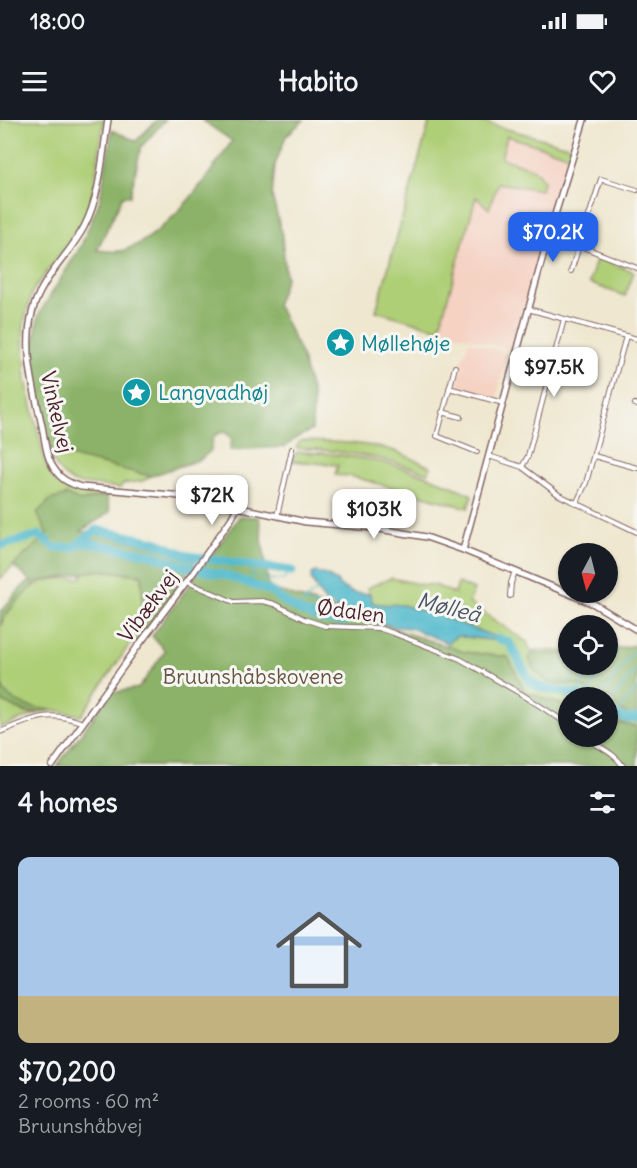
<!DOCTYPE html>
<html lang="en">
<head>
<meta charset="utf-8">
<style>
	:root { --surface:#171b24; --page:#20242c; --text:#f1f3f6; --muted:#9ea1a6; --line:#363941; --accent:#2563eb }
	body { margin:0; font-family:Delius,sans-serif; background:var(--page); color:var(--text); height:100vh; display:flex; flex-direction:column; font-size:22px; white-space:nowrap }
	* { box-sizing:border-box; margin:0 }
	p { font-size:20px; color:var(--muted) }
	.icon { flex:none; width:33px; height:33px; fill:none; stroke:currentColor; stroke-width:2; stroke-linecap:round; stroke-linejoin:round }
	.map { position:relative; height:646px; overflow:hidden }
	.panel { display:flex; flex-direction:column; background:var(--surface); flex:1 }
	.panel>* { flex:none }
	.needle { width:39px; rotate:187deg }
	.buttons { position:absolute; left:558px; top:423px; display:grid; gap:12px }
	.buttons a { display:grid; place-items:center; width:60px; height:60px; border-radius:50%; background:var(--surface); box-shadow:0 2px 4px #0004; font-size:30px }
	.price { position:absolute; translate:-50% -51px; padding:0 14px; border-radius:12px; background:#fff; color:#222; font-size:20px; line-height:39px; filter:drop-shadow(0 2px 3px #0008) }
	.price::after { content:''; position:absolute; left:50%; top:36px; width:18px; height:14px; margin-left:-9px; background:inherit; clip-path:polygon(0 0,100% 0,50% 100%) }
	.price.current { background:var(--accent); color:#fff }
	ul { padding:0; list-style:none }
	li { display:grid; align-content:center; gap:12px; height:318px; padding:0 18px }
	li+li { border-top:2px solid var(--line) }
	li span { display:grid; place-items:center; height:186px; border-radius:12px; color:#555 }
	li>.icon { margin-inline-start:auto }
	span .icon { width:108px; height:108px; fill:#fffc; stroke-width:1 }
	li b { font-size:26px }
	h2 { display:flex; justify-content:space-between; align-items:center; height:72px; padding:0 18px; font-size:26px }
	.status { display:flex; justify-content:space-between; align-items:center; height:42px; padding:0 30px; background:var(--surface); direction:ltr }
	.status svg { height:16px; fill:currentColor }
	header { display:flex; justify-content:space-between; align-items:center; height:78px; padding:0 18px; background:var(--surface); font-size:27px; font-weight:700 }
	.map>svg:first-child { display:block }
	.built { fill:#f5d2c2 }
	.green { fill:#afcf77; stroke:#7c7751; stroke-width:1.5 }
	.forest { fill:#8bb268; stroke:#6a684a; stroke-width:1.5 }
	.water { fill:#4eb8cb; stroke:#4c6c7b; stroke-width:1.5 }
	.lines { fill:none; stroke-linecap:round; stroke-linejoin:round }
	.stream { stroke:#4eb8cb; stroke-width:1.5 }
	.river { stroke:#4eb8cb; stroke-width:9 }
	.minor-casing { stroke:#846564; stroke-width:6 }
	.tertiary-casing { stroke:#846564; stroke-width:8 }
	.minor { stroke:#fff; stroke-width:4 }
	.tertiary { stroke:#fff; stroke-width:5 }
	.labels { text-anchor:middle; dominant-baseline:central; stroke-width:6; stroke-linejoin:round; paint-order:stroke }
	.culture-label { font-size:21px; fill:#0d838f; stroke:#f6f6f2; text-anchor:start }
	.street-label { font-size:21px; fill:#4a1f2b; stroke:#f6f6f2 }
	.park-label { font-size:21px; fill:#685442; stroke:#f6f6f2 }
	.water-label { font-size:22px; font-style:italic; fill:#4b5563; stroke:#f6f6f2 }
</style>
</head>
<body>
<div class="status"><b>18:00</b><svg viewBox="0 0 49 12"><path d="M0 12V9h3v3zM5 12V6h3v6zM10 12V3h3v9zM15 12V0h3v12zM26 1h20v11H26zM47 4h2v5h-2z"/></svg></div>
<header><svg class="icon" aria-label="menu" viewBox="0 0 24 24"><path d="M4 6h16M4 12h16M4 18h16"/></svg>Habito<svg class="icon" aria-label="heart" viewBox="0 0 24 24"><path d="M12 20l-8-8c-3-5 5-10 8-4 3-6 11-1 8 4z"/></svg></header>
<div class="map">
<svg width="637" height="646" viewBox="0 0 637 646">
	<rect width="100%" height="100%" fill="#f6f6f2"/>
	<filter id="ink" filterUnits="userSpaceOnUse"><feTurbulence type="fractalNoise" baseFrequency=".0167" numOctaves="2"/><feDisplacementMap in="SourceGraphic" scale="12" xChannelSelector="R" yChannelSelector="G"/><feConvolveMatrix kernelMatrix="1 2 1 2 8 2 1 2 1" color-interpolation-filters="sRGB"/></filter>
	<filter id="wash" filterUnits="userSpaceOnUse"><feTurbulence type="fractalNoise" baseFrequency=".008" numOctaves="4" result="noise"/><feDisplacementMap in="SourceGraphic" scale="24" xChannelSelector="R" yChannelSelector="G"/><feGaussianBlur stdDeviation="1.35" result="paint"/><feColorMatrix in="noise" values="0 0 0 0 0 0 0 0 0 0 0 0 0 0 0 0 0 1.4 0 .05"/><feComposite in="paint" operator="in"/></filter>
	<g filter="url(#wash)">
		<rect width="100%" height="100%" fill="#efe7cf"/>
		<path class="built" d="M430,0H475L572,27L511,230L376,191Z
			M469,221L507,233L497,276L493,278L457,267L462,248L460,246Z"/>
		<path class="green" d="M0,0H104L93,73L88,90L77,111L32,172L24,202L23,218L26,261L46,345L62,365L74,369L115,373L79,381L66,375L47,414L0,459Z
			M430,0H475L572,27L568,35L507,16L501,38L534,49L543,60L541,70L498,63L489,89L476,77L439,209L376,191Z
			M597,137L634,152L625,176L589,163Z
			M300,321C331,322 362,322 391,330C405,334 418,342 431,347L427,353C384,337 342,330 296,328Z
			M50,328L77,338L151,356L143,361L123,364L120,368L75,363C60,356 54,344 49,330Z
			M300,332C364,334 413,347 472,375L468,388L350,356L335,355L338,345L292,341L296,333Z
			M100,450L142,455L143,509L146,511L137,522L129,525L81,596C67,591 54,591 40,589C30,588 12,582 5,575C0,563 0,521 0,506C7,489 23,472 39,463C51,457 69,459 82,458L83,453Z
			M391,458L423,465H435L455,474L458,463L474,470L469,483L527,522L530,530L568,531V544L593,573L614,579L618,588L629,596L637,595V607L608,601V578H568V587L525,572L508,537L464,532L447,526V523L457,516L505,522L445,498L437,491C421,493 416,488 402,485C392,483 382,487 372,483L367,468Z
			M0,580L28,594L39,593L0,608Z"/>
		<path class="forest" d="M157,0H165L141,27L130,76H123L97,130C105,131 117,133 125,130C169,114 206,59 232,21L202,0H304L286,16L275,45L272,76L282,115L286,158L276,186L280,190L301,234L313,278L312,310L296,318L285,327L230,330L232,320L229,315L224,312L217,314L213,318L211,330L201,339L151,356L77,338L50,328L30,242L39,194L81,126L100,80L112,10L136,21Z
			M67,375L80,381L106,376L110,392L81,411L199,435L146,511L143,509L142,455L100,450L33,463L35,465C21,477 8,489 0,506V493L2,490L23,466L31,461L13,446L47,414L37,393L50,380Z
			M240,396L259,397L269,468L464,532L508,537L525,572L568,587V616H608V601L637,607V646H57L111,573L139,568L165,531L152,516Z
			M637,525V595L629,596L618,588L613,578L592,573L579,565L549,563L533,549L529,538L533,532L542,534H568V544H608V530Z
			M0,564C10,586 35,589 57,590C32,594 22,594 0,580Z"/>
		<path class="water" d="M316,452L328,456L338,462V465L353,473L370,474L372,482C382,487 392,483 402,485C416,488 421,493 437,491L445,498L509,522L457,516L447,523L411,508L396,507L360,497L355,500L352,496L325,482L311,459L312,454Z"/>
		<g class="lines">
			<path class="stream" d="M252,465L250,457L253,453L263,459L284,460L288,451
				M319,469L302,482L313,485L322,492L337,496L339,502
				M608,544L617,530
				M564,572L580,544
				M576,574L594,544
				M586,575L607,544
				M599,578L633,531
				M608,585L637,547
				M614,596L637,568"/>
			<path class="river" d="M82,422L150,434L184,446L228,456L270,471L277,476
				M0,426L39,415L49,423
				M55,428L74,427L96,410L155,422L188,436L292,451
				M281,479C300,493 322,504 346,501L361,488
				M498,519L509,522L529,560L539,567L591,578
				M608,593L627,599L637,598"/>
		</g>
	</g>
	<g filter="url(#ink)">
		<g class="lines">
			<defs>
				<path id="minor" d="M549,114L637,148
					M571,151L601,59L637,70
					M528,189L637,219
					M455,247L437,316L477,332
					M449,268L503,283
					M635,284L637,285
					M442,292L461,297
					M489,336L522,347L559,375L637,412
					M594,336L637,348
					M522,347L528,336L564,199
					M576,384L586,363L626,216
					M277,396L292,329
					M187,462L234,482L262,481L274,484L304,499L325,506L378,508L393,513L460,539L523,575L568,604
					M510,476L511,463L515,451
					M0,612C32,599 49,589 83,603
					M584,616C597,627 613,631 623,646"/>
				<path id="tertiary" d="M108,0C102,36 101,74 84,107C68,137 40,159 32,193C23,231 34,269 42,306C45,321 46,338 55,350C61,360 71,364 81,367L172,375L204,380L306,402L374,408L426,417L463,430L594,484L637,510
					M463,430L549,114L584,0
					M52,646L138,526L193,453L231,399L237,388"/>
			</defs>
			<use href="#minor" class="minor-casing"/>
			<use href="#tertiary" class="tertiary-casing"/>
			<use href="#minor" class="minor"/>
			<use href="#tertiary" class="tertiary"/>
		</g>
	</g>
	<defs>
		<symbol id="sight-disc" viewBox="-11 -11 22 22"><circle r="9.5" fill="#0f9aa8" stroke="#f6f6f2"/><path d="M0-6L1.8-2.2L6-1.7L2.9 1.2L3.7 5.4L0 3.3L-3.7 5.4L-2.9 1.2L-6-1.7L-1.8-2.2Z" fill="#fff"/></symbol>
	</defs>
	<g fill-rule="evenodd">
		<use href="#sight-disc" x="324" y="206" width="33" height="33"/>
		<use href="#sight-disc" x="120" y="256" width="33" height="33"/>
	</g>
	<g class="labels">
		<g class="culture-label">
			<text x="361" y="223">Møllehøje</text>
			<text x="158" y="272">Langvadhøj</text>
		</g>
		<g class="street-label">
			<text transform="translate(57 292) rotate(77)">Vinkelvej</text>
			<text transform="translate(148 486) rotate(-53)">Vibækvej</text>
			<text transform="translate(351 491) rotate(8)">Ødalen</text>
		</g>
		<g class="park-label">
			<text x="253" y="556">Bruunshåbskovene</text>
		</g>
		<g class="water-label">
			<text transform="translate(449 487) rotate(14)">Mølleå</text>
		</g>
	</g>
</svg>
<div class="buttons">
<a><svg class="needle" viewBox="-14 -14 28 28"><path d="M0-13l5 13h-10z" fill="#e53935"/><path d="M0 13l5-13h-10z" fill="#9ea1a6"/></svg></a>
<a><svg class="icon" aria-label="locate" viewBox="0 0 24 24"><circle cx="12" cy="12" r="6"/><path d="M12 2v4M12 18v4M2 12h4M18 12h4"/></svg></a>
<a><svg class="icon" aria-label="layers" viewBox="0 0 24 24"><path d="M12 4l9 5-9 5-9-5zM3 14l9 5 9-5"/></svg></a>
</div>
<b class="price current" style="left:553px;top:143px">$70.2K</b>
<b class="price" style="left:554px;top:278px">$97.5K</b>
<b class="price" style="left:212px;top:406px">$72K</b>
<b class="price" style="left:374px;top:420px">$103K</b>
</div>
<section class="panel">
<h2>4 homes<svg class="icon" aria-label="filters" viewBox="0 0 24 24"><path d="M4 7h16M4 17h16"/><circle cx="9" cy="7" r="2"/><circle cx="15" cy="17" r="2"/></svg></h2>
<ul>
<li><span style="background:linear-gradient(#a9c7e8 75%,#c2b280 0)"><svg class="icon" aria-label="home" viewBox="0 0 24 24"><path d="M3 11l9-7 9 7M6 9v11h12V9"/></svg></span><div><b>$70,200</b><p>2 rooms · 60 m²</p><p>Bruunshåbvej</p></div></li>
</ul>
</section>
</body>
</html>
